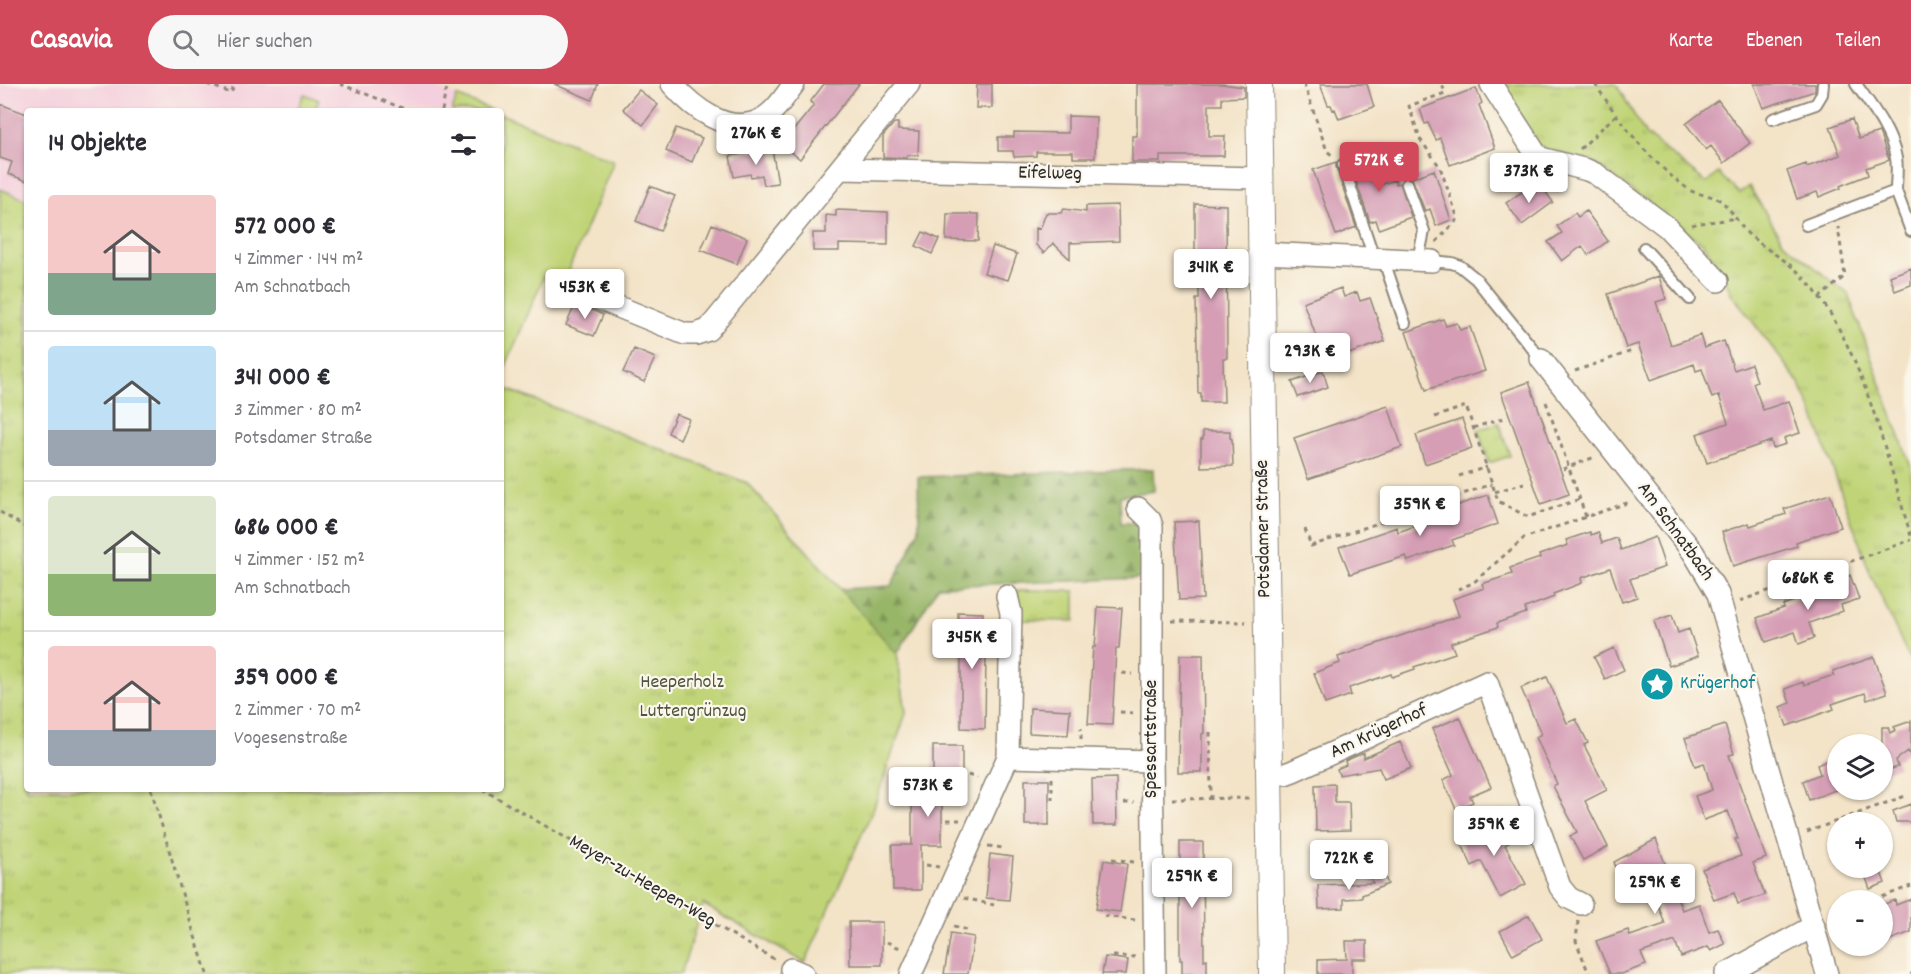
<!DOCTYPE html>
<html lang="de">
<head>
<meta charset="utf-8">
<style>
	:root { --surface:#fff; --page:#f7f7f7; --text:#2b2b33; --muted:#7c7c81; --line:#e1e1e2; --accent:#d1495b }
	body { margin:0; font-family:Dekko,sans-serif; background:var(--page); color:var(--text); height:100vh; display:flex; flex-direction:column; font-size:22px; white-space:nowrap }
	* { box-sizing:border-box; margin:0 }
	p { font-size:20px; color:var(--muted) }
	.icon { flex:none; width:33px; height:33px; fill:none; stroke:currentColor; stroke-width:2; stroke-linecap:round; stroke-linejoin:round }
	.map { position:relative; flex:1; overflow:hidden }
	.details { position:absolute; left:24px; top:24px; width:480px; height:684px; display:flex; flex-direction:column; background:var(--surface); border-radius:6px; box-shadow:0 2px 4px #0004 }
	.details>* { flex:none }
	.buttons { position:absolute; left:1827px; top:650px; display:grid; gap:12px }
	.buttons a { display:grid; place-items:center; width:66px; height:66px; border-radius:50%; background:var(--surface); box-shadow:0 2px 4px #0004; font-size:30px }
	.price { position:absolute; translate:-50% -51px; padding:0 14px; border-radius:6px; background:#fff; color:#222; font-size:20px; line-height:39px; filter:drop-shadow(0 2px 3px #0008) }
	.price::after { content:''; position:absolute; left:50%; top:36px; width:18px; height:14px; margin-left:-9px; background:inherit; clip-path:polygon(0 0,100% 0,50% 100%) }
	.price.on { background:var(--accent); color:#fff }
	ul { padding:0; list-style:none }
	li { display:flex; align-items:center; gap:18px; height:150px; padding:0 24px }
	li+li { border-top:2px solid var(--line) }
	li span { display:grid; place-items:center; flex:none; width:168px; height:120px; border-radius:6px; color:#555 }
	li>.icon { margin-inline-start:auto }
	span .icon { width:72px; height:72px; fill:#fffc; stroke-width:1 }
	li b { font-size:26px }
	h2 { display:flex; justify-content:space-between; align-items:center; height:72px; padding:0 24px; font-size:26px }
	header { display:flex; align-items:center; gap:36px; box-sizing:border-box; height:84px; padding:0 30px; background:var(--accent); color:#fff }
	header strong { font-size:28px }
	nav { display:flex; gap:33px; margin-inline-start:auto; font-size:21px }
	.search { width:420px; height:54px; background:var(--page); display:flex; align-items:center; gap:15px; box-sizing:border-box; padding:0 21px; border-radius:33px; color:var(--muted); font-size:22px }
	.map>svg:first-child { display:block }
	.built { fill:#f4cfdd }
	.green { fill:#c0d477; stroke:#768051; stroke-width:1.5 }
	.forest { fill:url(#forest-firs); stroke:#62704a; stroke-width:1.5 }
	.park { fill:url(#park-tufts); stroke:#768051; stroke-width:1.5 }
	.building { fill:#d59eb5 }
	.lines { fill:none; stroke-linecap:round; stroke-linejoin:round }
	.service-casing { stroke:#8f8779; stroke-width:14 }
	.minor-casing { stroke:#8f8779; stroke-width:24 }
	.tertiary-casing { stroke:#8f8779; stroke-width:28 }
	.path { stroke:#8f8779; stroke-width:3; stroke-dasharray:4.5 4.5; stroke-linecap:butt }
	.service { stroke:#fff; stroke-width:10 }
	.minor { stroke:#fff; stroke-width:21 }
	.tertiary { stroke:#fff; stroke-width:26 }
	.labels { text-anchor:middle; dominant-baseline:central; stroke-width:4.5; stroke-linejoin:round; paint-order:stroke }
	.street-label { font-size:20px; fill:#2b2b2b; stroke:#fbf7ec }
	.park-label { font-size:20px; fill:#50553e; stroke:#fbf7ec }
	.culture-label { font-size:20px; fill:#0d838f; stroke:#fbf7ec; text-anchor:start }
</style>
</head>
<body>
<header>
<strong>Casavia</strong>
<div class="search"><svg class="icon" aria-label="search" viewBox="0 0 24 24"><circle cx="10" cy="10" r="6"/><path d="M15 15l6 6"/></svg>Hier suchen</div>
<nav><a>Karte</a><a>Ebenen</a><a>Teilen</a></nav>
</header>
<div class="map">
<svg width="1911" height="890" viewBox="0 0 1911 890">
	<defs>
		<pattern id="forest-firs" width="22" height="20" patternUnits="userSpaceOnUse" patternTransform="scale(1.5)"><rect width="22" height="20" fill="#98b668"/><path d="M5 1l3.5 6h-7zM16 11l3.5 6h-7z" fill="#7c9456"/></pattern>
		<pattern id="park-tufts" width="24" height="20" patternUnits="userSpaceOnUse" patternTransform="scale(1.5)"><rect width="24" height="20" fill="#c0d477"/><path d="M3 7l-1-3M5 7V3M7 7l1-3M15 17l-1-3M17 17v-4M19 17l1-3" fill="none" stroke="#a5b667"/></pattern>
	</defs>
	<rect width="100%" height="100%" fill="#fbf7ec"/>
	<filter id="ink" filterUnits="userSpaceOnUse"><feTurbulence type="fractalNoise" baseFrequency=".0167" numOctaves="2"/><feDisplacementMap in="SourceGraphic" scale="12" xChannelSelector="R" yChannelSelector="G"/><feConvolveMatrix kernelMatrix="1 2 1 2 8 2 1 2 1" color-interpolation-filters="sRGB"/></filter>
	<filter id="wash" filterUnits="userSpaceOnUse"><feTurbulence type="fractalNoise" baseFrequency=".008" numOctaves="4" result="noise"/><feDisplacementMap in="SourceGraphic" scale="24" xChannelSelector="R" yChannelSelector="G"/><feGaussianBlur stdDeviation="1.35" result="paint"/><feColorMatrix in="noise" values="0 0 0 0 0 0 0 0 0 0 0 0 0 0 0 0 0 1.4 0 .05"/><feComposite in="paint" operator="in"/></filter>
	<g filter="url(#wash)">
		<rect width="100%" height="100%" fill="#f3e3c7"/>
		<path class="built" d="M0,0H427L457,12L452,27H27V116L0,105Z"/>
		<path class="green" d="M304,10L319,16L314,27H297Z
			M457,12L493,27H452Z
			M501,30L614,77L564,197L545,190L501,293Z"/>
		<path class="forest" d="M501,303L747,399L840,505L891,502L919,446L918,393L1153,385L1154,407L1120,412L1121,439H1143L1144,494L938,502L897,570L906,629L805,879L501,704Z"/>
		<path class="park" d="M1499,0H1616L1646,51L1707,99L1718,89L1739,109L1749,102L1784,159L1848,210L1911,383V578L1870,489L1814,332L1799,299L1731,209L1720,184L1703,160L1592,77L1556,71L1536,59Z
			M0,105L27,116V705H501V303L747,399L897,570L906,629L874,723L805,879L703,820L681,890H0Z
			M1499,339L1510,372L1489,379L1478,346Z
			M1018,506L1075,507V537L1018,536Z"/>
		<g id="blocks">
			<path class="building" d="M554,0H598L592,16Z
				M824,0H859L800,75L778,58L788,46L792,48L814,21L810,18Z
				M977,0H992V24H976Z
				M1137,0H1222L1244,3V13L1222,14V21H1209V52H1225L1224,72H1160V78H1132V52H1137Z
				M1320,0H1367L1374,23L1339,35L1335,25L1333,26L1331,21H1328Z
				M1754,0H1815V7L1763,24Z
				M1476,4L1482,19L1479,21L1495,64L1450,81L1440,54L1436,56L1428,39L1425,40L1420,25Z
				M639,6L658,21L643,41L623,25Z
				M1718,16L1750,59L1724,79L1711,62L1706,66L1686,40Z
				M0,20L27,30V97L8,90L12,78L0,74Z
				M1068,32L1096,33L1095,74H1073V68H1036V72L1014,73L1013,67H998V53H1014V48L1068,49Z
				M1852,35L1859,55L1879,48L1889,76L1866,84L1868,91L1840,102L1841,104L1819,113L1817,108L1797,115L1787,87L1806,80L1807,83L1840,71L1830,43Z
				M894,39H898V46L919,47L918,71H907V74L883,73V52Z
				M676,44L702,54L692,78L666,67Z
				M772,65L778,99L764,101L762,91L751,93L750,90L734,93L730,72Z
				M1369,67L1380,101L1395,96L1396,100L1400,99L1411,133L1379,145L1376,136L1370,138L1350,79L1347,75Z
				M1336,78V83L1356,143L1336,151L1313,86Z
				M1434,86L1451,136L1436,142L1430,125L1425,127L1412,94Z
				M1540,100L1553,118L1522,141L1506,119L1529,103L1531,106Z
				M650,102L675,112L660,147L636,137Z
				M1195,120L1226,121L1227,274H1223L1224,318H1201V309H1198L1196,215H1199V199L1198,183H1195Z
				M1118,121L1119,157L1070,159V175L1053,159L1044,169L1036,161V144L1040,145L1046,129H1061L1064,125L1086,128V122Z
				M836,126L888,128V161L839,160V167H813V149H826V131L836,132Z
				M1586,127L1608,157L1588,171L1582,162L1562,177L1548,158L1562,149L1557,142L1575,129L1578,133Z
				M947,130H979L978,157L946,156Z
				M712,140L747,154L737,180L701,166Z
				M923,148L939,155L932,170L916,162Z
				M993,162L1017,170L1008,196L984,189Z
				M1911,184V201L1895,207L1890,192Z
				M1659,192L1666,215L1656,218L1671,261L1700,251L1704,264L1724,257L1734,286L1751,280L1757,297L1753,299L1763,326L1789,317L1800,349L1784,354L1786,360L1773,364L1771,357L1707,379L1697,350L1728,339L1719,311L1712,314L1702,285L1696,287L1694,280L1651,296L1638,260L1626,264L1608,210Z
				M1341,204L1344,213L1357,208L1360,217L1370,214L1385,257L1326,278L1303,218Z
				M576,219L603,231L594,252L566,241Z
				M1443,235L1446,242L1457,239L1460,246L1470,243L1485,287L1426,306L1406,248Z
				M634,265L655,274L644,298L623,288Z
				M1323,287L1328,303L1298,313L1292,298Z
				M1529,298L1569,410L1541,420L1501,308Z
				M1388,322L1402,363L1308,395L1294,354Z
				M676,330L689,335L680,355L668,349Z
				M1462,335L1472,364L1425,380L1416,351Z
				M1203,347H1230V354L1232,355L1233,382L1201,383V355H1203Z
				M1830,410L1841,443L1796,458L1797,462L1733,482L1722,448L1749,439L1750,442L1786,430L1784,425Z
				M1488,411L1498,440L1452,456L1454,461L1408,477L1406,472L1350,490L1339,463L1397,443L1398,448L1443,433L1441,427Z
				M1199,437L1203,515L1179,516L1174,438Z
				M1590,448L1591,451L1598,448L1602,459L1617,454L1621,466L1655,453L1665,483L1630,495L1637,513L1622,518L1610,484L1581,494L1582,499L1553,510L1554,513L1525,524L1526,529L1497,539L1498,543L1451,559L1455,569L1414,583L1415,585L1392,593L1391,590L1349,604L1351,611L1325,620L1314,589L1340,579L1338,573L1459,532L1453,515L1484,504L1482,500L1512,490L1510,484L1540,474L1539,471L1568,461L1566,456Z
				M1850,491L1859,515L1841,521L1843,527L1809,539L1814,554L1799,560L1795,548L1766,558L1757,534L1784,524L1783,521L1825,505L1823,501Z
				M1098,523L1122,524L1119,564H1116L1112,641L1088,640L1093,563H1095Z
				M958,528L983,529V567H986L985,645L961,644V567H958Z
				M1672,531L1678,549L1689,545L1698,572L1669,582L1654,537Z
				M1614,564L1624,586L1605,595L1594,573Z
				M1180,571H1203L1204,649L1202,650V688H1178Z
				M1874,573L1887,609L1867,616L1865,609L1832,620L1834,625L1787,642L1780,623L1790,619L1785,605L1803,598L1804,601L1834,591L1833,587Z
				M1547,593L1567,639L1576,635L1588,659L1584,661L1607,706L1585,717L1608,763L1583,776L1570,752L1577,748L1553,702L1557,700L1536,653L1541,650L1521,604Z
				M1030,624L1070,626L1068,651L1029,649Z
				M1460,633L1491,703L1470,712L1473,718L1456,725L1443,696L1453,691L1432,645Z
				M1911,637V672L1908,667L1896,676L1898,683L1882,688V643H1888L1890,649L1896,646L1894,643Z
				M1725,641L1734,670L1729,671L1766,774L1753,779L1765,811L1738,820L1734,809L1714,816L1702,785L1741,772L1735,755H1738L1728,727L1704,736L1695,712L1712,706L1704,679L1695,682L1685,654Z
				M1400,658L1411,684L1384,695L1379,684L1339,691L1337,685L1346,681L1345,677L1361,670L1364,669V674Z
				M933,662H962V716L934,717H942V761H921V806H893L892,761H912V716L933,717Z
				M1838,672V705L1809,716L1803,697L1820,690L1817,681Z
				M1116,694L1117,741H1093L1092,695Z
				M1025,696H1049V741H1025Z
				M1335,700V718H1349L1350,746L1316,747L1315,701Z
				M1911,720V738H1896L1893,727Z
				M1498,734L1510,758L1505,761L1526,800L1500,814L1481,777L1472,782L1459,754Z
				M1656,755L1682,826L1699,820L1709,848L1718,845L1725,860L1711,867L1708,863L1681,873L1675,857L1641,869L1646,881L1621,890H1610L1596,857L1628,846L1630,852L1665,840L1651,801L1626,810L1614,778Z
				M1180,758H1203L1204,876L1207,875V890H1182V876H1180Z
				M990,770L1013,773L1009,816L986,814Z
				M1104,776L1127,780L1120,828L1096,825Z
				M1381,783L1388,800L1362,811V814L1344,815V824L1319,825L1318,801L1373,799L1368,789Z
				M1862,783H1879L1885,799L1870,805Z
				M1911,815V848L1882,859V821L1895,816L1896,821Z
				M1529,831L1542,855L1513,871L1500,847Z
				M849,838H882V881H850Z
				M951,849L974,853L968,890H944Z
				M1346,857H1367V875H1352V890H1318V876L1347,875Z
				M1105,873L1128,876L1126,890H1102Z"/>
		</g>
	</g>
	<g filter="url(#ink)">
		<use href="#blocks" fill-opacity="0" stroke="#8f8779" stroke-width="1.5"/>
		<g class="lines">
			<defs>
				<path id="service" d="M1773,35L1816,20L1822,10L1823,0
					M1343,81L1374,174
					M1407,100L1424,147L1418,176
					M1896,107L1911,147
					M1806,141L1896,107C1896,96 1898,84 1896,74C1891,46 1871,22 1856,0
					M1644,164L1690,215
					M1383,174L1405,239
					M1432,177L1452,179L1460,182L1476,195L1541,275"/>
				<path id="minor" d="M672,0C693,24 729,53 762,35C776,27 785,12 794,0
					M1491,0L1536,70L1541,74L1587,86L1596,90L1667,143L1718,197
					M840,85L1260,94
					M1261,169L1432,177
					M577,206L685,250H696L708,246L909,0
					M1541,275L1693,468L1718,510L1827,890
					M1138,424L1150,436L1152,442V674L1155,890
					M1008,673L1152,677
					M1268,690H1285L1293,687L1487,598L1560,803L1569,814L1581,820
					M791,885L803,890
					M911,890L1008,673L1011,529L1007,512
					M1726,890L1814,842"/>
				<path id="tertiary" d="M1259,0L1272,890"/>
			</defs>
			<use href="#service" class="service-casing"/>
			<use href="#minor" class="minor-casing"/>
			<use href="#tertiary" class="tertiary-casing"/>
			<path class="path" d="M207,0L231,9L235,0
				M340,0L410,27
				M1304,0L1327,67L1333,72
				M1595,0C1621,39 1649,77 1688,105C1698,112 1712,110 1721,117C1734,127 1740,145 1754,155C1770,168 1790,178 1804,194C1861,256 1886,372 1911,452
				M442,27L445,10L449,0
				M1580,65L1616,31
				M1692,141C1706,137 1720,138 1734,134
				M1436,158L1458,135L1440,83L1420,55L1409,22L1445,9L1442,0
				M1819,214L1845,192L1838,143
				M1575,287L1632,267
				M1546,318L1586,433
				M1435,333L1466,322L1498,417L1528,433L1580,415
				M1473,344L1503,334
				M1563,385L1595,373
				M1459,392L1487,383
				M1495,408L1524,399
				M0,428L27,444
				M1305,445L1311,462L1492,400
				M1458,505L1473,499L1524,454L1630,418
				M1740,517L1911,456
				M1172,537L1246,538
				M1122,589L1132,590
				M1120,628L1133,629
				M1210,648L1211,714
				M1081,655V644
				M968,691L977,694
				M1052,694V716
				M151,705L191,840L207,890
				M482,705L774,875
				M1172,715L1250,714
				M1124,719H1134
				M947,736H960
				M1807,748L1905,712
				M988,762L1004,764
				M1112,775L1134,778
				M926,781L939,783
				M964,814L994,821
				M1874,816L1911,802
				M1104,832L1135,836
				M1578,837L1576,857L1589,890
				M954,842L967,846
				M887,858L902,865
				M1113,872L1135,873
				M1910,890H1911"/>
			<use href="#service" class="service"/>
			<use href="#minor" class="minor"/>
			<use href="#tertiary" class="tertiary"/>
		</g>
	</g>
	<defs>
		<symbol id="sight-disc" viewBox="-11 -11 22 22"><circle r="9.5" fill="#0f9aa8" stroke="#fbf7ec"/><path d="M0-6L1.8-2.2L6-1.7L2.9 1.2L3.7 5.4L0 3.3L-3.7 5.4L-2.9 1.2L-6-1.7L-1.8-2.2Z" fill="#fff"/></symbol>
	</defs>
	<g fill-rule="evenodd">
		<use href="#sight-disc" x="1638" y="581" width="38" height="38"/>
	</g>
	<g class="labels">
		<g class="street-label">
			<text transform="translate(1050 90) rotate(1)">Eifelweg</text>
			<text transform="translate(1264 445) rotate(-91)">Potsdamer Straße</text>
			<text transform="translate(1675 448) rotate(54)">Am Schnatbach</text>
			<text transform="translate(1379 648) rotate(-25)">Am Krügerhof</text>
			<text transform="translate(1152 655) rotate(-90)">Spessartstraße</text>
			<text transform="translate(642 798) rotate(30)">Meyer-zu-Heepen-Weg</text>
		</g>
		<g class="park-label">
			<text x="682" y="599">Heeperholz</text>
			<text x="693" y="628">Luttergrünzug</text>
		</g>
		<g class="culture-label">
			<text x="1680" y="600">Krügerhof</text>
		</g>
	</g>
</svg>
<div class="buttons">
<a><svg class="icon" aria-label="layers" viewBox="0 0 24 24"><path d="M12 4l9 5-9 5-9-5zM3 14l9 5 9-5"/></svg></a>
<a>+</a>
<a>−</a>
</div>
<b class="price" style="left:756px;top:82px">276K €</b>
<b class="price on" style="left:1379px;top:109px">572K €</b>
<b class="price" style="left:1529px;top:120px">373K €</b>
<b class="price" style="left:1211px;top:216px">341K €</b>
<b class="price" style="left:585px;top:236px">453K €</b>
<b class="price" style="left:1310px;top:300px">293K €</b>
<b class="price" style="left:1420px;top:453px">359K €</b>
<b class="price" style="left:1808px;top:527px">686K €</b>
<b class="price" style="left:972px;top:586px">345K €</b>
<b class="price" style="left:928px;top:734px">573K €</b>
<b class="price" style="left:1494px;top:773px">359K €</b>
<b class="price" style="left:1349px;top:807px">722K €</b>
<b class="price" style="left:1192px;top:825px">259K €</b>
<b class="price" style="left:1655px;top:831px">259K €</b>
<section class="details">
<h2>14 Objekte<svg class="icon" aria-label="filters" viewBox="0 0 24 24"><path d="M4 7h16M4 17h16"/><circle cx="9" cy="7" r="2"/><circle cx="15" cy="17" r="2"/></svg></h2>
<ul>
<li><span style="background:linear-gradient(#f6c9c9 65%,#7fa58c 0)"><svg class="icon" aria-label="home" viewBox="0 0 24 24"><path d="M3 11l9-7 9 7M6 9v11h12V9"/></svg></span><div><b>572 000 €</b><p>4 Zimmer · 144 m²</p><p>Am Schnatbach</p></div></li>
<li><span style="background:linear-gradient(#bfe0f5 70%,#9aa5b1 0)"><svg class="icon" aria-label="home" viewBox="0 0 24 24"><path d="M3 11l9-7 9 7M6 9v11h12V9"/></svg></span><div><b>341 000 €</b><p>3 Zimmer · 80 m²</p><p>Potsdamer Straße</p></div></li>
<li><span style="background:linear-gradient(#dfe7d0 65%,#8fb573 0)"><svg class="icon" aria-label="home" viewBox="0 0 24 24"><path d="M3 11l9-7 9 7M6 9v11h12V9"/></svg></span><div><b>686 000 €</b><p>4 Zimmer · 152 m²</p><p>Am Schnatbach</p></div></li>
<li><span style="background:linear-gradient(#f6c9c9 70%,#9aa5b1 0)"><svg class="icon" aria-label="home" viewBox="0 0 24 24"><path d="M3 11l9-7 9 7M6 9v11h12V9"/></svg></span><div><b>359 000 €</b><p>2 Zimmer · 70 m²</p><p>Vogesenstraße</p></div></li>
</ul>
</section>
</div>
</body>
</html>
